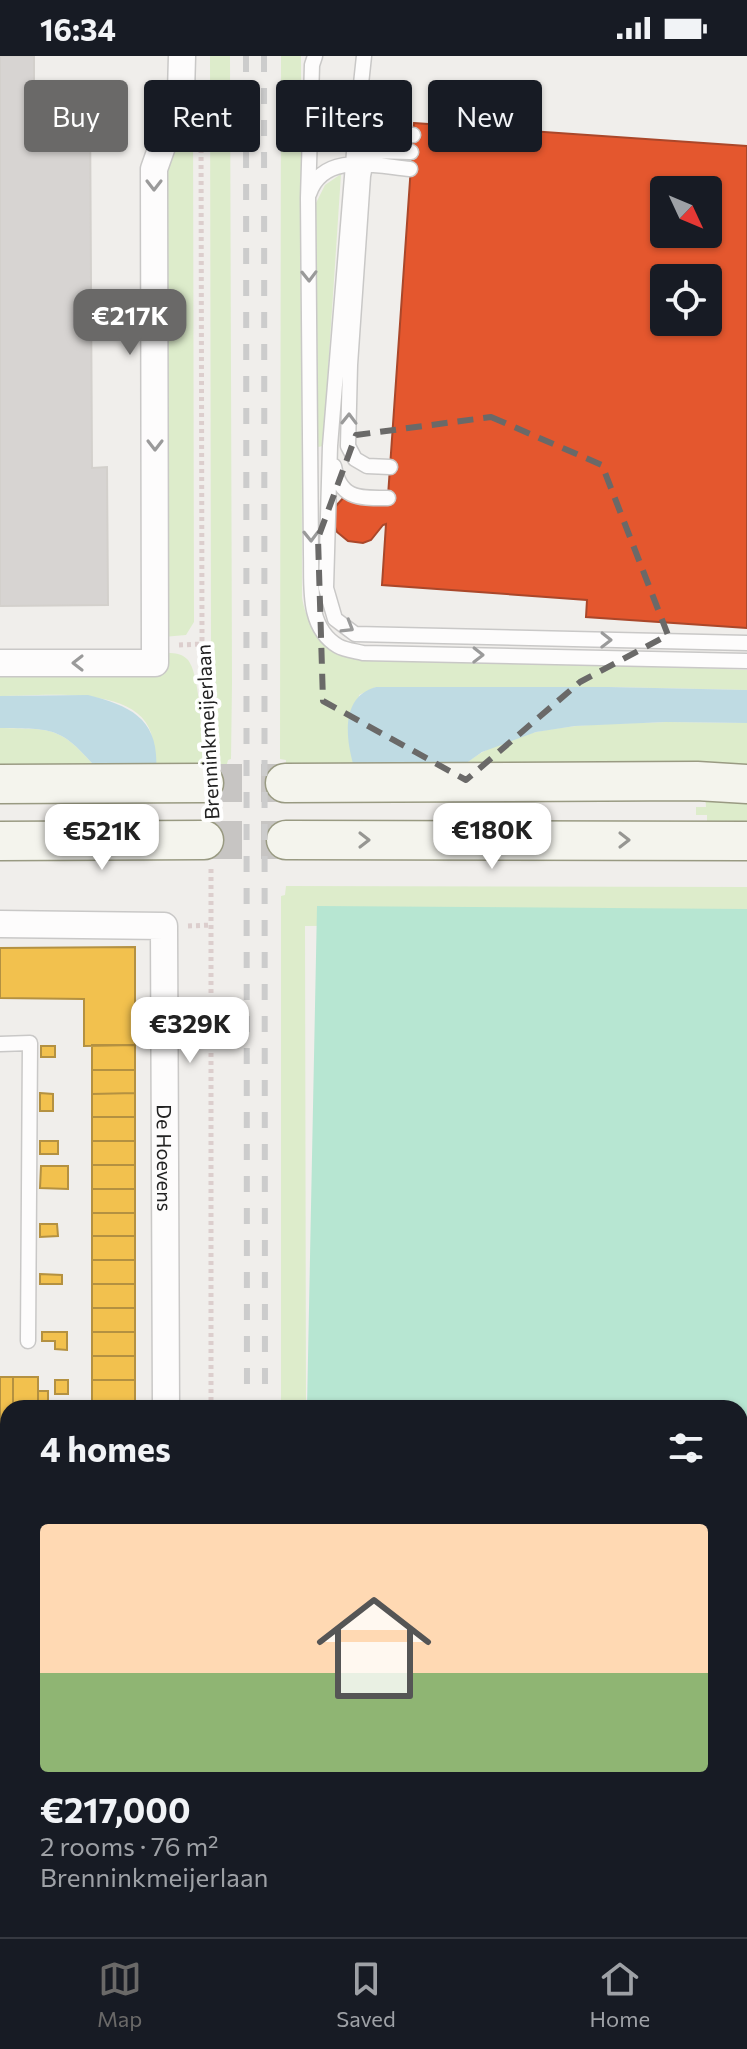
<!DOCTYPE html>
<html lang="en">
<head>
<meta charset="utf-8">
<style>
	:root { --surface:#171b24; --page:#242831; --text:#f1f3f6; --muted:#9ea1a6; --line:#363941; --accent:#6a6968 }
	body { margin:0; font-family:Commissioner,sans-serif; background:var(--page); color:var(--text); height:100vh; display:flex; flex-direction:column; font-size:30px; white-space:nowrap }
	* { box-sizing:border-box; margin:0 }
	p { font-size:26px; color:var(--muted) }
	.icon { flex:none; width:44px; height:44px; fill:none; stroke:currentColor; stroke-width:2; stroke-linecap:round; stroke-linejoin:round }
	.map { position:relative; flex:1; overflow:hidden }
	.details { position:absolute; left:0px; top:1344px; width:748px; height:538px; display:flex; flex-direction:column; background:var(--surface); border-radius:24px 24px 0 0; box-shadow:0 2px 6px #0004 }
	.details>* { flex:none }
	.banner { position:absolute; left:24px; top:24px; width:700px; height:72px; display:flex; gap:16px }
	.needle { width:52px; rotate:134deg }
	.controls { position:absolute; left:650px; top:120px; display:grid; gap:16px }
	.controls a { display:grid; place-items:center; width:72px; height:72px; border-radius:8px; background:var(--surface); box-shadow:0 2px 6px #0004; font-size:40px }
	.price { position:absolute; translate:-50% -68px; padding:0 18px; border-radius:16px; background:#fff; color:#222; font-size:26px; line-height:52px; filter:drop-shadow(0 2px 4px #0008) }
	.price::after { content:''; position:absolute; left:50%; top:48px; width:24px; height:18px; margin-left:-12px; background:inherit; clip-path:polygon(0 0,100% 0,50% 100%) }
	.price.on { background:var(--accent); color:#fff }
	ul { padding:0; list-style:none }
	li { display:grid; align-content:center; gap:16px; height:424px; padding:0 40px }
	li span { display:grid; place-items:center; height:248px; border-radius:8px; color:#555 }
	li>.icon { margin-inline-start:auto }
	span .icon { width:144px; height:144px; fill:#fffc; stroke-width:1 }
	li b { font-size:34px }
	h2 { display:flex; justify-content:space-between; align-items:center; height:96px; padding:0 40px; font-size:34px }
	.pill { padding:0 28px; border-radius:8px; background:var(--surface); box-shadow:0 2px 6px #0004; font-size:28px; line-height:72px }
	.pill.on { background:var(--accent); color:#fff }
	.status { display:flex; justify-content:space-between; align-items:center; height:56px; padding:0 40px; background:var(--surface); direction:ltr }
	.status svg { height:22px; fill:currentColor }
	.dock { display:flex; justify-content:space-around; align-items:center; height:112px; border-top:2px solid var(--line); background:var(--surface); font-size:22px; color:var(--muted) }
	.dock a { display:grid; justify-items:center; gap:4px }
	.dock .on { color:var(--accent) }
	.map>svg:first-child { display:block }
	.grass { fill:#ddeccb }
	.pitch { fill:#b7e6d2 }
	.water { fill:#bfdbe3 }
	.homes { fill:#f2c14e; stroke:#b49141; stroke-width:2 }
	.shops { fill:#e4572e; stroke:#aa472a; stroke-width:2; fill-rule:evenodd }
	.public { fill:#17a398; stroke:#1a7c75; stroke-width:2 }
	.building { fill:#d7d4d2; stroke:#d3d0cc; stroke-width:2 }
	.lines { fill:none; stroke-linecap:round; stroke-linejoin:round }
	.secondary-tunnel { stroke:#c7c5c3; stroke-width:38; stroke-dasharray:38 19; stroke-linecap:butt }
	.service-casing { stroke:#c9c8c7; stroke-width:17 }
	.minor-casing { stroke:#c9c8c7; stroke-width:29 }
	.secondary-casing { stroke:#999a82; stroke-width:41 }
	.path { stroke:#dccecd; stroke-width:5; stroke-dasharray:4 4; stroke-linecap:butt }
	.service { stroke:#fdfcfc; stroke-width:14 }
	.minor { stroke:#fdfcfc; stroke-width:26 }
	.secondary { stroke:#f4f4ed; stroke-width:38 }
	.rail { stroke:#ccc; stroke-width:6; stroke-dasharray:16 16; stroke-linecap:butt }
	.oneway { stroke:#9a9a9a }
	.oneway2 { stroke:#969692 }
	.marked { fill:none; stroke:#6a6968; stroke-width:6; stroke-dasharray:16 10; stroke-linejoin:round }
	.labels { text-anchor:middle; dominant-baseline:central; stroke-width:8; stroke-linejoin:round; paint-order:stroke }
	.street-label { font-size:20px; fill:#222; stroke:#fff }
</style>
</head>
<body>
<div class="status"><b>16:34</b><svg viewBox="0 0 49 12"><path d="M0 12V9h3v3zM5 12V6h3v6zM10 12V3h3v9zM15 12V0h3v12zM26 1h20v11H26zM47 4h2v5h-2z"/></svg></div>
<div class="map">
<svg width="747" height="1881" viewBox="0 0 747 1881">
	<rect width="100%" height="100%" fill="#f0eeeb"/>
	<path class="grass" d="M210,0H230L232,627L231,703L228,704L225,715H220L211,593Z
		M281,0H301L302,542C309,580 332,600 369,605L556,606L747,614V634L609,631H376L359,639L355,714L285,716L286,704L280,703Z
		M190,43L193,44L194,566L186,579L163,581L162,121Z
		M341,118L323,390L318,391L316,147L325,129Z
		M162,597C171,597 180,596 187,603C201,616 202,690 203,711L156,715C154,703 154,689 151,677C136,628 40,640 0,640V602Z
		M666,666L747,667V720L455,715C464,709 472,702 481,697C535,665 605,669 666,666Z
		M0,672C56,673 61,671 99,715H0Z
		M705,735L747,736V777L707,776V759H696V751H706Z
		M286,830L747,831V868L305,870L306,1352H281V840L285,839Z"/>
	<path class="pitch" d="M317,850L747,853V1881H297L298,1874H740V1352H307Z"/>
	<path class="water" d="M376,631H609L747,634V667L666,666L575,670L536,676L482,696L455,715L355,714C346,686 339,641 376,631Z
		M88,639C132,650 160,664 156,715H99C61,671 56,673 0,672V640Z"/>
	<path class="homes" d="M135,891V989L84,990V943L0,942V892Z
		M92,989H135V1014H92Z
		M41,990H55V1001H41Z
		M92,1014H135V1037L92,1038Z
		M40,1037L53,1038V1055H40Z
		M135,1037V1061H92V1038Z
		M92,1061H135V1085H92Z
		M40,1085H58V1098H40Z
		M92,1085H135V1109H92Z
		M92,1109H135V1133H92Z
		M41,1110H68V1133L40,1132Z
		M92,1133H135V1157H92Z
		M92,1157H135V1180H92Z
		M40,1168H57L58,1180L40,1181Z
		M92,1180H135V1204H92Z
		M92,1204H135V1228H92Z
		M40,1218L62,1219V1228H40Z
		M92,1228H135V1252H92Z
		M92,1252H135V1276H92Z
		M42,1276H67V1294L55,1293V1285H42Z
		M92,1276H135V1300H92Z
		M92,1300H135V1324H92Z
		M0,1321H13V1352H8V1372H0Z
		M13,1321H38V1352H13Z
		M55,1324H68V1338H55Z
		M92,1324H135V1347L92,1348Z
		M38,1335H48V1352H38Z
		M84,1347H135V1352H84Z
		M0,1420H8V1471H0Z"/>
	<path class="shops" d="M414,67L747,90V572L586,561L587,544L382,529L386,468L383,469L371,484L363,487L348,485L337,476L335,471V451L345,440H388ZM664,134H708V178H664ZM664,222H708V266H664Z"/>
	<path class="public" d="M740,1865L747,1881H450V1874H740Z"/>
	<path class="building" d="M0,0H34V45H90L92,412L107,411L108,549L0,550Z"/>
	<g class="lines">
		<path class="secondary-tunnel" d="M204,727H285
			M204,784H286"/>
		<defs>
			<path id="service" d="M315,0L312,9L308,142L311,498C312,529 306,571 338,590C345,594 355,595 363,597L747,605
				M413,79L365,77L355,84L330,390L326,532L335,563L355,578L747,587
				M355,84L364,0
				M309,138C323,95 376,110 410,113
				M334,410C340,443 358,442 388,442
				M390,411L367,410L355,403L348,390L350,309L363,120L368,95L411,96
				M0,988L30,987L28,1285
				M0,1667H8"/>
			<g id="minor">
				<path d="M0,607H155L154,113L181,37L182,0"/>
				<path id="s1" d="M0,868L164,870L166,1352"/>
				<path d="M0,1396H8"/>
				<path d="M68,1881L82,1874"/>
			</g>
			<path id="secondary" d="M285,727L697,725L747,728
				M0,728L204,727
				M286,784L747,785
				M0,785L204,784"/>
		</defs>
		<use href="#service" class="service-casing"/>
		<use href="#minor" class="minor-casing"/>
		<use href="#secondary" class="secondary-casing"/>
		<path class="path" d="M201,69L202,588L211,695
			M179,589L202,588
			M211,813V1352
			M188,870L211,869
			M740,1428H747
			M740,1790H747
			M132,1881L145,1874
			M211,1881V1874"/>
		<use href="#service" class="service"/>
		<use href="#minor" class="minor"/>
		<use href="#secondary" class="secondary"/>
		<path class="rail" d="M246,0L247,1352
			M264,0L265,1352
			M248,1874V1881
			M266,1874V1881"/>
	</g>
	<defs><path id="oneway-chevron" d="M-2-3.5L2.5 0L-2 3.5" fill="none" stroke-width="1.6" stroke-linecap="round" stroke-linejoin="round" transform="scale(2)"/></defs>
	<g class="oneway">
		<use href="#oneway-chevron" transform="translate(154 129) rotate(90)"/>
		<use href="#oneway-chevron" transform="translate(309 220) rotate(89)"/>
		<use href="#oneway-chevron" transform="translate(349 363) rotate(-89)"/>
		<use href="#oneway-chevron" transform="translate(155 389) rotate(90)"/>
		<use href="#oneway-chevron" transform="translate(311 480) rotate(89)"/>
		<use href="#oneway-chevron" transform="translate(348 571) rotate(31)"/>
		<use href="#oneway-chevron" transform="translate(606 584) rotate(1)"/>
		<use href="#oneway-chevron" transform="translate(478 599) rotate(1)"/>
		<use href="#oneway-chevron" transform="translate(78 607) rotate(180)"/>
	</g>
	<g class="oneway2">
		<use href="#oneway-chevron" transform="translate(364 784)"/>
		<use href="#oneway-chevron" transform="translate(624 784)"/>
	</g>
	<path class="marked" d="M491,361L602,409L668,579L580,626L466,724L323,645L318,482L356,379Z"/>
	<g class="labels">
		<g class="street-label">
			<text transform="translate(207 676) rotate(-93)">Brenninkmeijerlaan</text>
			<text stroke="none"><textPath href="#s1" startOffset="396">De Hoevens</textPath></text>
		</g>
	</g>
</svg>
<div class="controls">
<a><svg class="needle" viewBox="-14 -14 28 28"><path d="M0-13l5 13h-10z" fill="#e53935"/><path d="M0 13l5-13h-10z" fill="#9ea1a6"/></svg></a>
<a><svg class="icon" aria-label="locate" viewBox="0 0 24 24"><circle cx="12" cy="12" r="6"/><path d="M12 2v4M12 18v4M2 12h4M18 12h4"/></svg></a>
</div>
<b class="price on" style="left:130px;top:301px">€217K</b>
<b class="price" style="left:492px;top:815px">€180K</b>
<b class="price" style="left:102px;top:816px">€521K</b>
<b class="price" style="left:190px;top:1009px">€329K</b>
<div class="banner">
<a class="pill on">Buy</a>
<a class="pill">Rent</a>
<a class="pill">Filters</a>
<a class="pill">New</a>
</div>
<section class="details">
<h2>4 homes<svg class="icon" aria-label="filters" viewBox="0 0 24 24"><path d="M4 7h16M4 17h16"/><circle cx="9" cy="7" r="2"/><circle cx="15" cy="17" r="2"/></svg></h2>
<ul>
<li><span style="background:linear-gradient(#ffd9b3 60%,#8fb573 0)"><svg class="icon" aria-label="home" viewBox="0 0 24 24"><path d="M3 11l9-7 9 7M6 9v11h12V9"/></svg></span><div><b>€217,000</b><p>2 rooms · 76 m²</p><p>Brenninkmeijerlaan</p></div></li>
</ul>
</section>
</div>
<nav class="dock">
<a class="on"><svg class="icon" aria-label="map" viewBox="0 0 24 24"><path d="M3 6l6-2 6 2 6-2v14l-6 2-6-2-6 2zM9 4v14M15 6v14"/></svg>Map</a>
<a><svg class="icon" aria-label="saved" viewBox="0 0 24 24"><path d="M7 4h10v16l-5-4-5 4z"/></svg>Saved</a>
<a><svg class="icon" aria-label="home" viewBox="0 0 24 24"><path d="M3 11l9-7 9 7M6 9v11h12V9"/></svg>Home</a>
</nav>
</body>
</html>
